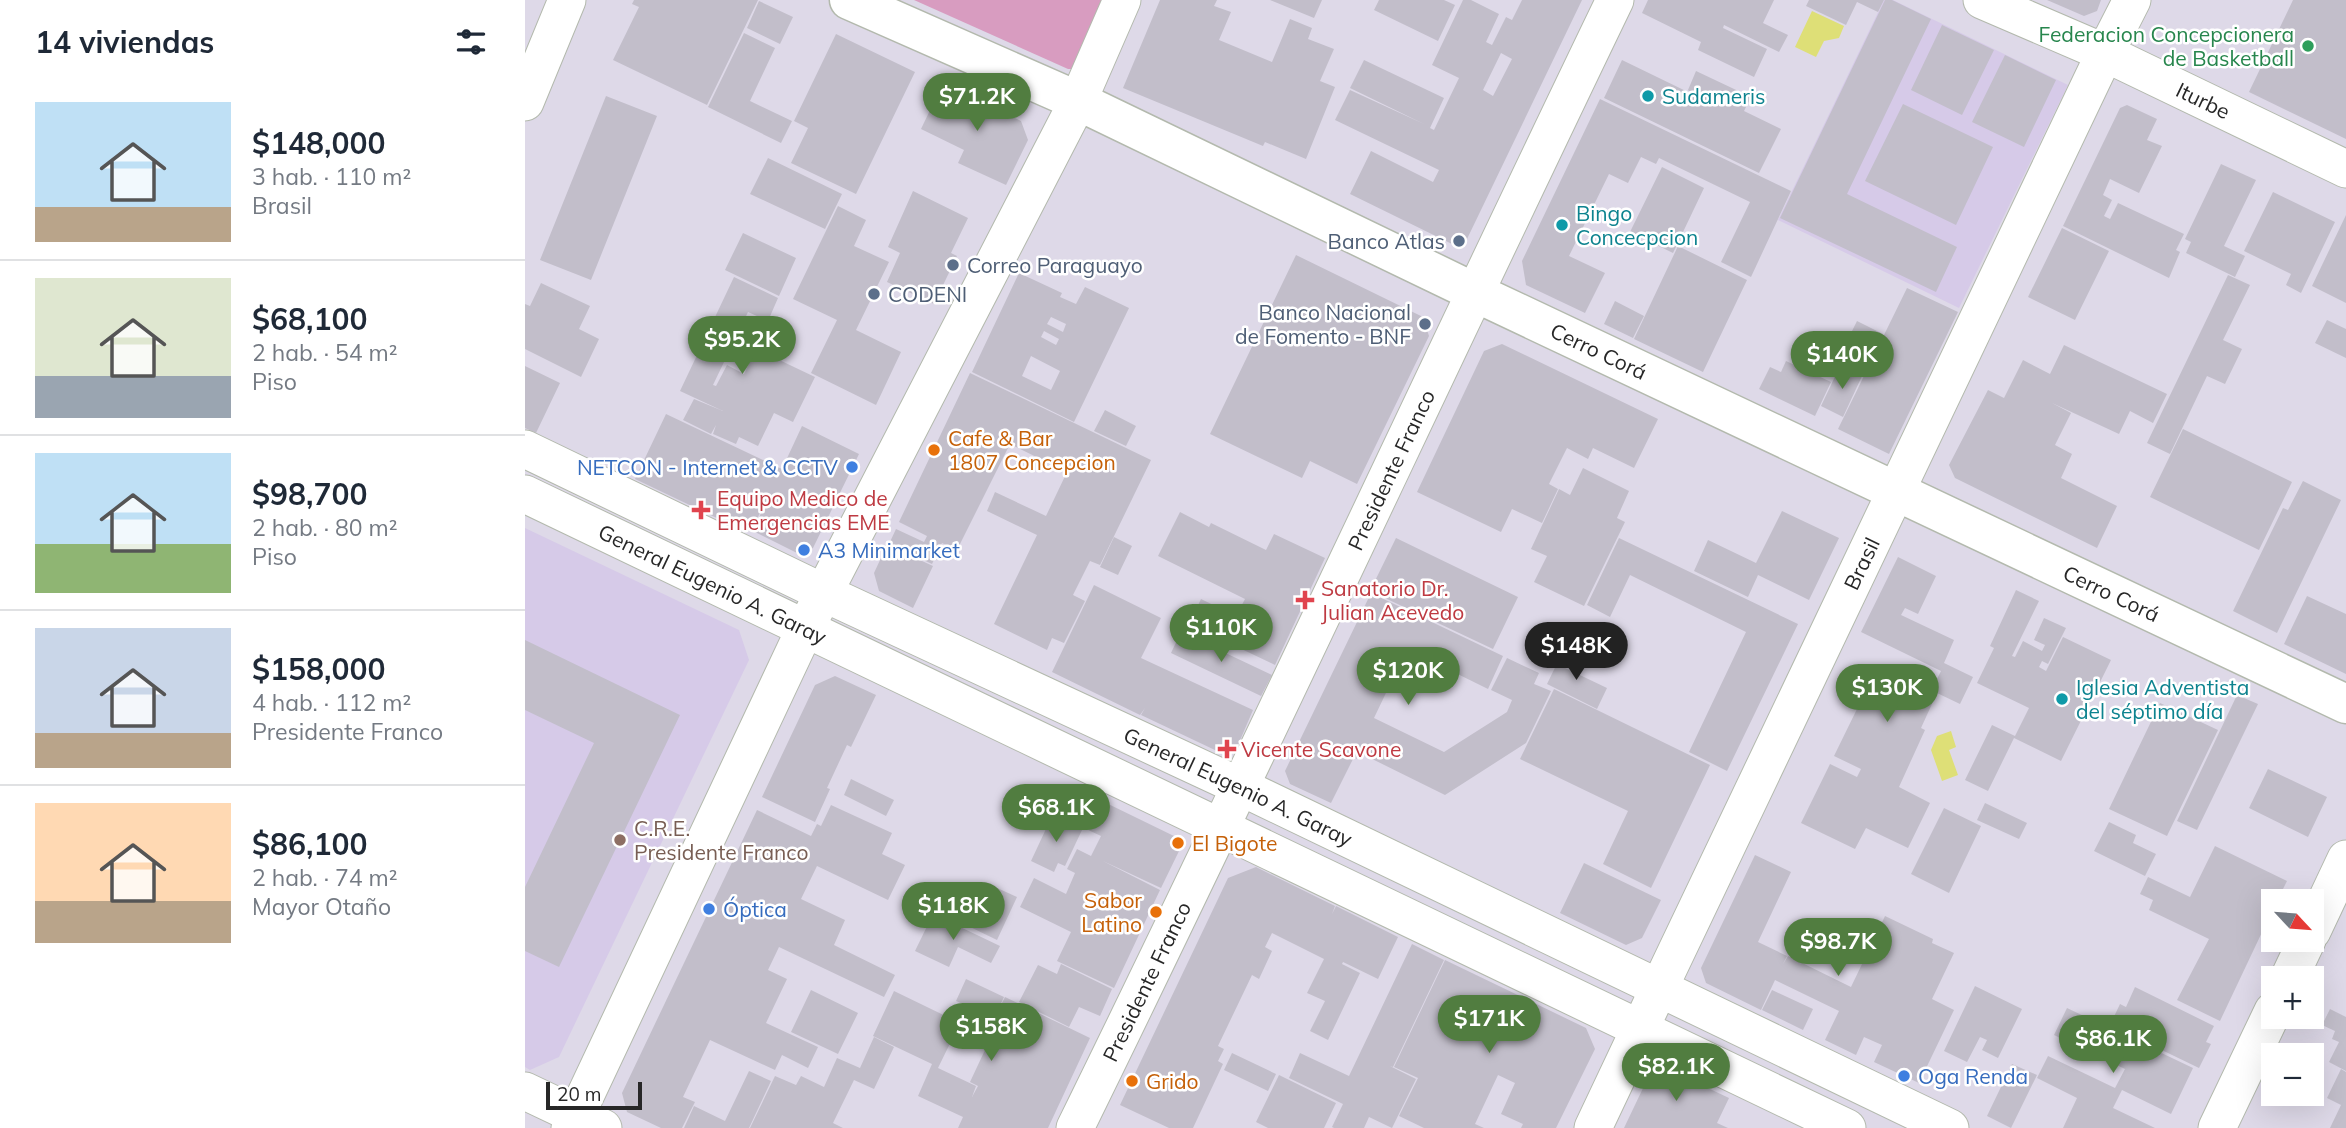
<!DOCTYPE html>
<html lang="es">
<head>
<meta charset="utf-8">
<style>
	:root { --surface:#fff; --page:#f2f2f3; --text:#1f2937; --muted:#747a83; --line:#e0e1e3; --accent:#517d40 }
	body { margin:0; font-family:Mulish,sans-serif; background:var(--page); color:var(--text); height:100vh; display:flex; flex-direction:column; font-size:26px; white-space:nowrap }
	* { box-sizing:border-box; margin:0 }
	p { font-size:23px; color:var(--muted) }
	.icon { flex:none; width:38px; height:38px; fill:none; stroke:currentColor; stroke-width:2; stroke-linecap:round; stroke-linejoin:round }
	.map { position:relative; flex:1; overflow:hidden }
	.sheet { display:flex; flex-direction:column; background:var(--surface); width:525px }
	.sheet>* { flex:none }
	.needle { width:46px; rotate:116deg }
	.buttons { position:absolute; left:1736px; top:889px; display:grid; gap:14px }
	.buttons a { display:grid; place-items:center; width:63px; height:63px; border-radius:0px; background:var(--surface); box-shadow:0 7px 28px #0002; font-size:35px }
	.scale { position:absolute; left:21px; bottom:18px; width:96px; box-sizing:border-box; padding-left:7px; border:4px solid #272727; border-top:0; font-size:19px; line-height:24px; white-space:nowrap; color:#272727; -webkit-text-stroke:5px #fff; paint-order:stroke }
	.price { position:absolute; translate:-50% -60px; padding:0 16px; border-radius:24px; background:var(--accent); color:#fff; font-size:23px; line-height:46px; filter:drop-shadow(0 2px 4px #0008) }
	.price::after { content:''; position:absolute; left:50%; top:42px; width:21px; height:16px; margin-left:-10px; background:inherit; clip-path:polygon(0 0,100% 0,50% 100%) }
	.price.active { background:#222; color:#fff }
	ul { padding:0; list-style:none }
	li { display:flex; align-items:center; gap:21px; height:175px; padding:0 35px }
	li+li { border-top:2px solid var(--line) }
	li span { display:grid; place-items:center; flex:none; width:196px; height:140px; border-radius:0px; color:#555 }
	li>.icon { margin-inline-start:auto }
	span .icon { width:84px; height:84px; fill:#fffc; stroke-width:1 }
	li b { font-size:30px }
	h2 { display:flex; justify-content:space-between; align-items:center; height:84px; padding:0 35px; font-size:30px }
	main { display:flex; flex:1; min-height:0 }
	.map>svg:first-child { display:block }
	.education { fill:#d6cae8 }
	.green { fill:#d89cc0 }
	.water { fill:#dedf77 }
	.building { fill:#c2beca; fill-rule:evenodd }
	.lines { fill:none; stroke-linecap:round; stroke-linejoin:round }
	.minor-casing { stroke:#b3b9ad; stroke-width:39 }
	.tertiary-casing { stroke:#b3b9ad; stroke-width:41 }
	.minor { stroke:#fff; stroke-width:37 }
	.tertiary { stroke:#fff; stroke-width:38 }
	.leisure-dot { fill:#2e9e5b; stroke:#fff; stroke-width:2.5 }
	.culture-dot { fill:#0f9aa8; stroke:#fff; stroke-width:2.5 }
	.service-dot { fill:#5c6f8a; stroke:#fff; stroke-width:2.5 }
	.food-dot { fill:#e8710a; stroke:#fff; stroke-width:2.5 }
	.shop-dot { fill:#3f7fe0; stroke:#fff; stroke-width:2.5 }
	.health-dot { fill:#e0444e; stroke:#fff; stroke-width:2.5 }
	.education-dot { fill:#8d6e63; stroke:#fff; stroke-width:2.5 }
	.labels { text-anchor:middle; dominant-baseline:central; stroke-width:5; stroke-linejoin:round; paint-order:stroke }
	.leisure-label { font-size:21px; fill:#27864d; stroke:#fff; text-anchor:end }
	.culture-label { font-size:21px; fill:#0d838f; stroke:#fff; text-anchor:start }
	.street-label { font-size:21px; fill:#272727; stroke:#fff }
	.service-label { font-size:21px; fill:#4e5e75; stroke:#fff; text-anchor:end }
	.food-label { font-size:21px; fill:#c56008; stroke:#fff; text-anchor:start }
	.shop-label { font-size:21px; fill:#366cbe; stroke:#fff; text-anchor:start }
	.health-label { font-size:21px; fill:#be3a42; stroke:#fff; text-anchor:start }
	.education-label { font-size:21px; fill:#785e54; stroke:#fff; text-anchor:start }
</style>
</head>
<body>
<main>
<section class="sheet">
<h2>14 viviendas<svg class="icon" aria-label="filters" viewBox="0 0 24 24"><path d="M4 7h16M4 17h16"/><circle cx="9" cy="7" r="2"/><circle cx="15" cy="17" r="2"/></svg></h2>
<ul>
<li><span style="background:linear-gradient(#bfe0f5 75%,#b9a48a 0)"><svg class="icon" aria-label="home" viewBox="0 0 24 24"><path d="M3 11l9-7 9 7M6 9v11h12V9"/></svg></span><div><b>$148,000</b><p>3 hab. · 110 m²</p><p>Brasil</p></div></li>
<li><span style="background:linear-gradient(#dfe7d0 70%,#9aa5b1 0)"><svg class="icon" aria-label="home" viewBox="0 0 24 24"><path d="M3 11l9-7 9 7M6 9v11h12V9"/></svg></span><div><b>$68,100</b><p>2 hab. · 54 m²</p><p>Piso</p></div></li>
<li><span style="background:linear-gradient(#bfe0f5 65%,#8fb573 0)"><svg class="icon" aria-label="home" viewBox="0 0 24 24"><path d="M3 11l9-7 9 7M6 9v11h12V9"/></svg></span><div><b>$98,700</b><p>2 hab. · 80 m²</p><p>Piso</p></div></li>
<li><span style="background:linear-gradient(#c9d6e8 75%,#b9a48a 0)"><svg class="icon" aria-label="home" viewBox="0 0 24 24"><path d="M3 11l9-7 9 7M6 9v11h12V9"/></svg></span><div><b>$158,000</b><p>4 hab. · 112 m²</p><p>Presidente Franco</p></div></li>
<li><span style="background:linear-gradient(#ffd9b3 70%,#b9a48a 0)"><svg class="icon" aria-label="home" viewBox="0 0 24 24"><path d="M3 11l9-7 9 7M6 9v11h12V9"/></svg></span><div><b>$86,100</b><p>2 hab. · 74 m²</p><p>Mayor Otaño</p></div></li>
</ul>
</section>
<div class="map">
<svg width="1821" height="1128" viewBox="0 0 1821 1128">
	<rect width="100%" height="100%" fill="#ded9e8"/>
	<path class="education" d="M1359,0H1368L1543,85L1434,308L1253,220Z
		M0,528L214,630L224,660L34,1057L5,1070L0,1067Z"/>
	<path class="green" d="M389,0H581L547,69H543Z"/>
	<path class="water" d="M1287,11L1319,26L1314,38L1299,41L1291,57L1270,47Z
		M1426,731L1431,747L1424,750L1433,775L1417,781L1406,750L1412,736Z"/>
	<path class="building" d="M109,0H233L182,105L88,60L114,7L107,4Z
		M635,0H692L689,6L706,12L694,40L747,62L765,19L787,28L783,39L809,49L795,81L810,87L781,159L740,142L738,146L598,88Z
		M745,0H797L789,18Z
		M854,0H919L930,5L913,41L849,10Z
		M938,0H946L974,14L961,42L967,45L981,17L987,20L997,0H1057L942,239L927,244L825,194L846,151L908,182L914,170L810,120L825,90L899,124L825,88L839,60L919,98L905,128L909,130L934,78L907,65ZM976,53L987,59L968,96L958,90Z
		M1123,0H1249L1238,23L1263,35L1254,52L1199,25L1198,28L1242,49L1229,77L1173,50L1176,42L1117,13Z
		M1284,0H1359L1353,12L1332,2L1321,25L1281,6Z
		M1360,0H1367L1406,19L1322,194L1432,247L1411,292L1255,218Z
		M1522,0H1576L1572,11L1559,16Z
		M1768,0H1821V139L1724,92Z
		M234,1L268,17L255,44L222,28Z
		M1417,25L1469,50L1437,115L1386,90Z
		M219,33L250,48L225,101L267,121L256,143L183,107Z
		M311,34L390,72L331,194L266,163L283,128L269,121Z
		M1480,55L1531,80L1499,147L1447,122Z
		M1097,60L1167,94L1163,90L1171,71L1226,97L1219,111L1256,129L1234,173L1079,98Z
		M418,83L496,121L503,140L481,185L433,163L439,150L396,129Z
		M81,96L132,116L66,280L15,260Z
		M1075,99L1266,191L1226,277L1196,262L1225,202L1134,158L1131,164L1116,157L1103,183L1084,174L1044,256L1080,273L1060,313L1001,285L997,261Z
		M1378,104L1468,147L1431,225L1340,181Z
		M1602,105L1632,119L1622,140L1637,146L1614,193L1585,179L1578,195L1587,200L1579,216L1585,219L1593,203L1659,234L1651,250L1655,252L1644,278L1538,226L1595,108Z
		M243,158L317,194L300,229L225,194Z
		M1696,164L1731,180L1699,246L1720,256L1710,277L1661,253L1666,242L1660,239Z
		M1137,167L1179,188L1148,253L1105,232Z
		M388,191L443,218L426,253L432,256L409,304L362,282L375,253L363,247Z
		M1748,192L1810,222L1776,293L1761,285L1766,274L1719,251Z
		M313,206L341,220L329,246L364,262L331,330L376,352L351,405L286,373L312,320L268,299Z
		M1821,215V303L1787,286Z
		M1537,228L1584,251L1550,320L1503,297Z
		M218,233L271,258L254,296L200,270Z
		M1153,246L1222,280L1178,372L1109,339Z
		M771,255L898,317L904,336L832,484L785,461L777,478L685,434Z
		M494,273L537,293L535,297L551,304L560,287L604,308L549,422L447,372ZM526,317L541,324L538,332L522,324ZM519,331L534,339L531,345L516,337ZM506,356L535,371L526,390L497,376Z
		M1703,275L1725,285L1698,340L1717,349L1700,384L1682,376L1645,454L1622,443Z
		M209,277L253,298L243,321L223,312L188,385L191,386L202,365L219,374L231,349L290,377L268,422L249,413L233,446L214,437L211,444L188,434L191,425L186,434L158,420L169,399L198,411L155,391Z
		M16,283L65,306L54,329L74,339L56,377L0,349V304L5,306Z
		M1382,288L1433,312L1364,454L1313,429Z
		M1090,301L1119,316L1108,338L1079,324Z
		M1802,320L1821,329V358L1790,343Z
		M1332,321L1358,334L1346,359L1334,354L1341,338L1327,331Z
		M977,344L1133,419L1109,468L1068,448L1063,459L1042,448L1024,484L1033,489L1017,523L987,509L976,532L892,492L959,351Z
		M1539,345L1642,394L1628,423L1605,411L1594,434L1527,403L1546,413L1530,445L1547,454L1536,478L1592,506L1572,548L1430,478L1424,465L1463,390L1479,398L1498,360L1525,374Z
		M1261,361L1306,382L1290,416L1234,389L1245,367L1256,372Z
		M0,366L35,383L11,433L0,428Z
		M1315,366L1337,376L1318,417L1296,406Z
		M445,373L626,460L575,565L565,561L548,595L560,601L539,643L527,638L522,650L469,624L512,535L462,511L470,492L521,516L542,472L485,444L432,550L417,543L407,564L364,544L371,529L399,542L402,536L374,522Z
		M580,410L611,426L601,446L569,431Z
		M141,414L257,469L277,426L334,454L288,548L272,553L228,531L245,493L226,531L198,517L196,520L110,479Z
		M1658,429L1767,482L1734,550L1625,497Z
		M1058,468L1104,491L1092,518L1100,522L1059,606L1009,582L1022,556L1006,549L1034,489L1045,495Z
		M1778,481L1816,500L1752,633L1708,611L1758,508L1763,510Z
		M1257,511L1314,538L1284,600L1233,575L1223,597L1169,571L1183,540L1231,563Z
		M655,512L684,527L686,523L741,550L749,534L800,558L750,665L664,624L676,599L711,616L720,599L633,556Z
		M589,537L607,546L593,575L575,567Z
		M871,538L993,597L968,649L845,591Z
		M1094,538L1273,624L1202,771L1164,752L1221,632L1105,575L1085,617L1062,605Z
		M362,545L408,566L388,608L354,591L349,573Z
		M1373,557L1411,576L1393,614L1380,608L1376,615L1429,640L1419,663L1448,677L1435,704L1412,693L1396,728L1400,730L1374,787L1405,803L1383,848L1341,828L1330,849L1276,823L1305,764L1332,777L1336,769L1309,756L1353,666L1406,691L1416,671L1336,632Z
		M569,585L636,618L616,658L728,710L713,745L692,751L616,715L620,708L615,715L527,672Z
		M1491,590L1514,601L1487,656L1490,657L1498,641L1517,651L1520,645L1509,640L1519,618L1541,628L1523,664L1517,661L1514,667L1521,671L1538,637L1586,660L1536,761L1489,738L1463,791L1440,780L1467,725L1490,736L1504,708L1452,683L1469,648L1465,646Z
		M846,593L978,656L963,689L882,649L849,718L919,752L982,712L987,700L966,690L982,658L1014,673L1009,684L1026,691L1001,743L920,795L835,753L832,759L829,757L806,803L765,784L760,771Z
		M1782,596L1821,614V674L1759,644Z
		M656,632L747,675L736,696L646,653Z
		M1044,639L1050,643L1038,667L1082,688L1072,709L1022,684Z
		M0,640L155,715L34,967L0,951V887L69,743L0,710Z
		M310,676L351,695L326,747L322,745L302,788L305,789L290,822L237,797L290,685Z
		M1029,689L1185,765L1126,888L1078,864L1103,811L995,759Z
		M1712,695L1733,704L1672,830L1652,821Z
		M1635,703L1693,730L1642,836L1584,809Z
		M1743,769L1802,797L1783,837L1724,808Z
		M326,779L369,800L361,816L319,795Z
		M573,799L651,837L655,849L636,888L578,861L635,890L589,988L532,961L546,932L495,907L509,878L541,894L550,873L542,869L552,849L566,856L576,836L559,828Z
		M1460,803L1502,823L1494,839L1452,820Z
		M306,805L367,833L357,854L380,865L363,900L292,866L276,899L320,920L309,945L370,975L359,997L254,947L243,970L262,979L241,1023L293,1047L283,1068L257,1055L250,1070L185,1040L158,1097L170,1102L157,1128H136L102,1112L97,1093L232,810L286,836L292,824L296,826Z
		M1419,808L1456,826L1424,893L1386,874Z
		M527,816L557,830L540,866L533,863L529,872L506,861Z
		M1584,822L1611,835L1608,843L1631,854L1620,876L1569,851Z
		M1690,846L1762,881L1752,901H1748V909L1695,1021L1652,1000L1684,939L1624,910L1628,900L1615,894L1623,877L1665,897Z
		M1230,855L1266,872L1233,942L1262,956L1258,964L1263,956L1326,987L1360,916L1408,939L1407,943L1429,953L1407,999L1429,1010L1394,1083L1349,1062L1357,1045L1339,1037L1331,1055L1300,1040L1314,1011L1250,980L1236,1010L1181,983L1176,968Z
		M1059,863L1136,900L1117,938L1101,945L1035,913Z
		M731,867L810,906L807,914L811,906L873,937L853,979L818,962L817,964L835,973L803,1040L785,1031L800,1001L782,993L799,959L747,933L740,947L747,951L734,979L727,975L693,1046L699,1049L693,1061L698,1064L668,1128H644L595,1105L703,878Z
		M459,882L492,897L472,940L439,924Z
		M408,914L475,946L466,963L433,947L424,967L390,951Z
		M887,944L919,960L868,1067L865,1066L891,1079L867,1128L844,1117L839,1128H809L807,1127L818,1104L764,1078L775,1053L824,1076Z
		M920,960L1061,1028L1070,1049L1031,1128H996L998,1124L976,1114L990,1083L973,1075L950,1124L959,1128H899L874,1116L893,1078L869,1067Z
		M536,964L587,989L575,1016L554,1007L544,1027L494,1002L513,965L532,974Z
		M441,979L479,997L469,1018L431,1001Z
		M1450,986L1497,1009L1473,1058L1457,1050L1462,1040L1455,1037L1442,1062L1419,1051Z
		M1610,987L1689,1026L1681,1042L1686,1044L1674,1068L1585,1025L1595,1004L1601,1007Z
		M286,990L333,1013L313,1054L266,1032Z
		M1247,990L1288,1009L1278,1030L1237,1010Z
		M369,991L435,1023L413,1068L451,1086L447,1097L453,1086L445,1082L467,1035L462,1033L480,997L565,1038L523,1128H433L438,1117L393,1096L407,1064L348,1036Z
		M1542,1008L1668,1068L1646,1114L1597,1090L1588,1108L1630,1128H1538L1552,1098L1512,1078L1523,1056L1590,1088L1600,1069L1529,1035Z
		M1805,1009L1821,1017V1071L1804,1062L1814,1042L1807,1039L1810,1031L1797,1025Z
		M349,1037L369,1047L349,1089L329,1080L308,1123L318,1128H225L250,1076L271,1085L276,1076L299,1087L312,1058L335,1068Z
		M707,1053L751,1074L743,1091L699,1070Z
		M1130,1063L1204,1098L1192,1123L1203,1128H1099Z
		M1487,1064L1512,1075L1486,1128L1462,1116Z
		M1816,1069L1821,1072V1128H1805L1816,1105L1802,1098Z
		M224,1071L246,1081L224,1128H159L169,1106L200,1121Z
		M754,1075L811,1103L799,1128H743L731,1122Z"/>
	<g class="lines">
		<defs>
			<g id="minor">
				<path id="s1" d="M1457,0L1580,53L1821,169"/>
				<path d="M0,102L42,0"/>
				<path id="s2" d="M0,449L299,593L716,787L1425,1128"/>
				<path id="s3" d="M0,494L1322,1128"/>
				<path d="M1787,931L1821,859"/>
				<path d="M1764,978L1782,940"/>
				<path d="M0,1091L78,1128"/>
				<path d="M45,1128L280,629L553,101L597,0"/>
				<path id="s4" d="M550,1128C734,754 909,375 1090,0"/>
				<path id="s5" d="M1068,1128C1237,769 1410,412 1580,53L1607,0"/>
				<path d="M1692,1128L1748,1011"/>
			</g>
			<g id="tertiary">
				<path id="s6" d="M324,0L553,101L949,292L1821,704"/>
			</g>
		</defs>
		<use href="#minor" class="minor-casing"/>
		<use href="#tertiary" class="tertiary-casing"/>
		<use href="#minor" class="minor"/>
		<use href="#tertiary" class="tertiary"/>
	</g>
	<circle class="leisure-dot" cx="1783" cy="46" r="7"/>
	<g class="culture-dot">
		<circle cx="1123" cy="96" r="7"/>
		<circle cx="1037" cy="225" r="7"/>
		<circle cx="1537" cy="699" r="7"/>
	</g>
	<g class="service-dot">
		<circle cx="934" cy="241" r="7"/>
		<circle cx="428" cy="265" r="7"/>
		<circle cx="349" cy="294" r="7"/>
		<circle cx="900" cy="324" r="7"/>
	</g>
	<g class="food-dot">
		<circle cx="409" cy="450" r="7"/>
		<circle cx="653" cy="843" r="7"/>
		<circle cx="631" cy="912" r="7"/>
		<circle cx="607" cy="1081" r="7"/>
	</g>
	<g class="shop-dot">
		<circle cx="327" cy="467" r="7"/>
		<circle cx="279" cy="550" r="7"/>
		<circle cx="184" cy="909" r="7"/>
		<circle cx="1379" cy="1076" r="7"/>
	</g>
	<g class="health-dot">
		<path d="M172.5 499.5h7v7h7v7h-7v7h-7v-7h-7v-7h7z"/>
		<path d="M776.5 589.5h7v7h7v7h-7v7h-7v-7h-7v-7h7z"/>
		<path d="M698.5 738.5h7v7h7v7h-7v7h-7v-7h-7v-7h7z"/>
	</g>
	<circle class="education-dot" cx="95" cy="840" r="7"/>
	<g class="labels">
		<g class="leisure-label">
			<text x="1769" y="34">Federacion Concepcionera<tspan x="1769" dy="24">de Basketball</tspan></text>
		</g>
		<g class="culture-label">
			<text x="1137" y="96">Sudameris</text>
			<text x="1051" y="213">Bingo<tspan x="1051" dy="24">Concecpcion</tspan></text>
			<text x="1551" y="687">Iglesia Adventista<tspan x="1551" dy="24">del séptimo día</tspan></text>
		</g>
		<g class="street-label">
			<text stroke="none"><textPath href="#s1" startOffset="243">Iturbe</textPath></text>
			<text stroke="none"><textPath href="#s6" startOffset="828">Cerro Corá</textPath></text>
			<text stroke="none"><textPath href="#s4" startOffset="730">Presidente Franco</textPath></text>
			<text stroke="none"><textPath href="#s5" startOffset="625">Brasil</textPath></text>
			<text stroke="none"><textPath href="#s3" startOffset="208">General Eugenio A. Garay</textPath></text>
			<text stroke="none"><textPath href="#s6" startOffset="1395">Cerro Corá</textPath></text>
			<text stroke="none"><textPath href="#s2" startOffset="789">General Eugenio A. Garay</textPath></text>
			<text stroke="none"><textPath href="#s4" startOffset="163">Presidente Franco</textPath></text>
		</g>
		<g class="service-label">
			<text x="920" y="241">Banco Atlas</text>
			<text x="442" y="265" text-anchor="start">Correo Paraguayo</text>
			<text x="363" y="294" text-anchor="start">CODENI</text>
			<text x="886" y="312">Banco Nacional<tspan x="886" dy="24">de Fomento - BNF</tspan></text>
		</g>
		<g class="food-label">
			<text x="423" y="438">Cafe &amp; Bar<tspan x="423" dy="24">1807 Concepcion</tspan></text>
			<text x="667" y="843">El Bigote</text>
			<text x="617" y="900" text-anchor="end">Sabor<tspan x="617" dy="24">Latino</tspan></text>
			<text x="621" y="1081">Grido</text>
		</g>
		<g class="shop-label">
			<text x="313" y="467" text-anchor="end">NETCON - Internet &amp; CCTV</text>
			<text x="293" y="550">A3 Minimarket</text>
			<text x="198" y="909">Óptica</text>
			<text x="1393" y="1076">Oga Renda</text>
		</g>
		<g class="health-label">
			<text x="192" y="498">Equipo Medico de<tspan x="192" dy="24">Emergencias EME</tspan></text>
			<text x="796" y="588">Sanatorio Dr.<tspan x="796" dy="24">Julian Acevedo</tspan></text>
			<text x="716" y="749">Vicente Scavone</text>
		</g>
		<g class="education-label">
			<text x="109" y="828">C.R.E.<tspan x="109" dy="24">Presidente Franco</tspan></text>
		</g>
	</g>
</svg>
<div class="buttons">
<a><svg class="needle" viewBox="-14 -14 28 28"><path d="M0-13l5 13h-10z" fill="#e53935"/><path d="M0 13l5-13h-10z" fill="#747a83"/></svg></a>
<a>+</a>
<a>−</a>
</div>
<div class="scale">20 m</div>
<b class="price" style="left:452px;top:133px">$71.2K</b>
<b class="price" style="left:217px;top:376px">$95.2K</b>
<b class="price" style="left:1317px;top:391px">$140K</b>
<b class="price" style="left:696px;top:664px">$110K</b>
<b class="price active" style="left:1051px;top:682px">$148K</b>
<b class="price" style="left:883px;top:707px">$120K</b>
<b class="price" style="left:1362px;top:724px">$130K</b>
<b class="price" style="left:531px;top:844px">$68.1K</b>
<b class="price" style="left:428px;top:942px">$118K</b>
<b class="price" style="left:1313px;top:978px">$98.7K</b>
<b class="price" style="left:964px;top:1055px">$171K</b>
<b class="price" style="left:466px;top:1063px">$158K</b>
<b class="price" style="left:1588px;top:1075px">$86.1K</b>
<b class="price" style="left:1151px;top:1103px">$82.1K</b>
</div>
</main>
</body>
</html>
